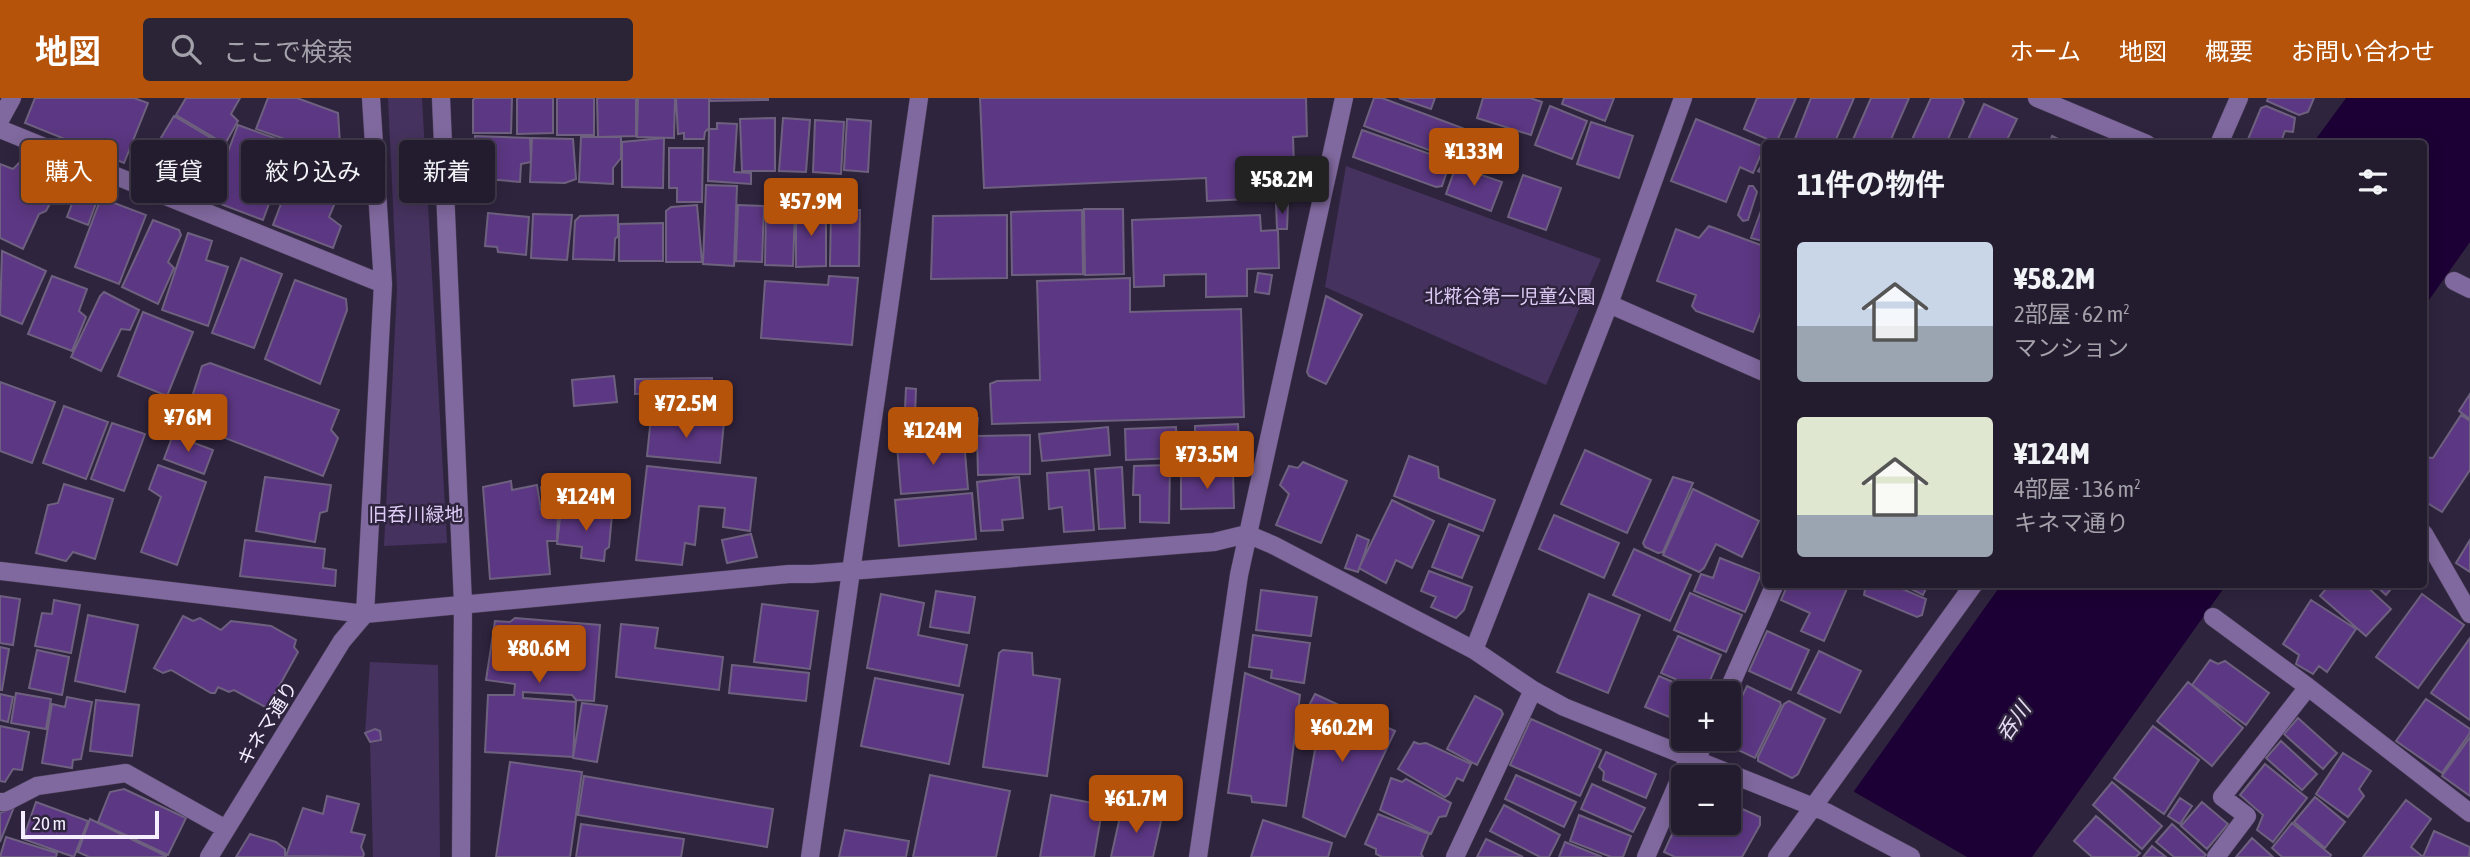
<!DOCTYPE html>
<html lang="ja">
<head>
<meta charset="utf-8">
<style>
	:root { --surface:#231b2e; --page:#2b2436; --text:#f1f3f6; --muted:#a3a1aa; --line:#40394a; --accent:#b45309 }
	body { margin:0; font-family:"Asap Condensed","Noto Sans JP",sans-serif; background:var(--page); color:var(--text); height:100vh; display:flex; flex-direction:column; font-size:26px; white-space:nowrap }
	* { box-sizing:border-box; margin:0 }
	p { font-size:23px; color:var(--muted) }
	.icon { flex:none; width:38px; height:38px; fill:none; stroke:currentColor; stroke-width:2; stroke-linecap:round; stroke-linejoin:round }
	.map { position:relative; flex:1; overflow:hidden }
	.drawer { position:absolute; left:1762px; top:42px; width:665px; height:448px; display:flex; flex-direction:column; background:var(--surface); border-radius:7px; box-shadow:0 4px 18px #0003,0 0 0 2px var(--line) }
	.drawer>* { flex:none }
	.hud { position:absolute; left:21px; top:42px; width:665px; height:63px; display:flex; gap:14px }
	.fabs { position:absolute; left:1671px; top:583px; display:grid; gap:14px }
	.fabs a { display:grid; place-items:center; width:70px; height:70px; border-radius:7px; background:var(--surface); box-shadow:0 4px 18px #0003,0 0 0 2px var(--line); font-size:35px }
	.scale { position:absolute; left:21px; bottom:18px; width:138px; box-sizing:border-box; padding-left:7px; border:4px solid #f4eeff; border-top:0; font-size:19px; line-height:24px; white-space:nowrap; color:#f4eeff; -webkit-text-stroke:5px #2f243e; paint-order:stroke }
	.price { position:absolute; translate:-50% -60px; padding:0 16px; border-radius:7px; background:var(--accent); color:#fff; font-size:23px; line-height:46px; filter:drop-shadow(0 2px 4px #0008) }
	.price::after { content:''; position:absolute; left:50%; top:42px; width:21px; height:16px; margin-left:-10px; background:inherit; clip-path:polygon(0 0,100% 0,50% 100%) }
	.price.active { background:#222; color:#fff }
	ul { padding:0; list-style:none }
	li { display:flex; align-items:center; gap:21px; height:175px; padding:0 35px }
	li span { display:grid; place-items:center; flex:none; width:196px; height:140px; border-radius:7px; color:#555 }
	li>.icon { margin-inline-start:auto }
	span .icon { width:84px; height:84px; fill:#fffc; stroke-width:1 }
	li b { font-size:30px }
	h2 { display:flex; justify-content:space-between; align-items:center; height:84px; padding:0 35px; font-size:30px }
	.tag { padding:0 24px; border-radius:7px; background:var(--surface); box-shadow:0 4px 18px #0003,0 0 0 2px var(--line); font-size:24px; line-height:63px }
	.tag.active { background:var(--accent); color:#fff }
	header { display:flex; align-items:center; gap:42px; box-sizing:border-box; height:98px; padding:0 35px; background:var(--accent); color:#fff }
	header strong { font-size:33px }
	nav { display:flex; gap:38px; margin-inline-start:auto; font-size:24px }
	.search { width:490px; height:63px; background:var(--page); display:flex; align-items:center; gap:18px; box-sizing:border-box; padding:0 24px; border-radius:7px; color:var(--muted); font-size:26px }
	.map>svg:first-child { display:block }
	.green { fill:#46325e }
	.water { fill:#1c0035 }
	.pier { fill:#2f243e }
	.building { fill:#5c3783; stroke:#6e617f; stroke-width:2 }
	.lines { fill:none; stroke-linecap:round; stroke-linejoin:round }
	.minor-casing { stroke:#4b4059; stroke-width:19 }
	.minor { stroke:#80699e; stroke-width:18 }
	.labels { text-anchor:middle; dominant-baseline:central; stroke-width:5; stroke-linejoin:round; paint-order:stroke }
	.park-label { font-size:19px; fill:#deccf7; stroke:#2f243e }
	.street-label { font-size:19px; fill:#f4eeff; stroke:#2f243e }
	.water-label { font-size:21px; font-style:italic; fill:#e5dcf2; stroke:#2f243e }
</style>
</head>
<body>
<header>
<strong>地図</strong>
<div class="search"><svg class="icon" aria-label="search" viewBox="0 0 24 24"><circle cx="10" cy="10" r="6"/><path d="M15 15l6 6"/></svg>ここで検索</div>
<nav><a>ホーム</a><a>地図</a><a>概要</a><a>お問い合わせ</a></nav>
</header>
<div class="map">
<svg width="2470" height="759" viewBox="0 0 2470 759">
	<rect width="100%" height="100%" fill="#2f243e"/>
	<path class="green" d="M388,0H422L447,445L384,448L397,192Z
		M1346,68L1601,161L1546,287L1325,189Z
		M370,564L438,567L440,759H373L370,644L365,635Z"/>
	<path class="water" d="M2346,0H2470V144L2424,209V46L2313,45Z
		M2001,487H2226L2032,759H1807Z"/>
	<path class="pier" d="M1851,692L1967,759H1804Z"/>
	<path class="building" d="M35,0H134L148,5L124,65L25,25Z
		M186,0H240L231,16L238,23L225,46L176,17Z
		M268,0H297L338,15L341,61L256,31Z
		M475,0H512L511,35H473V2Z
		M517,0H553V35L517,36Z
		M557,0H594V37H557Z
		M597,0H636V38L598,39Z
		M638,0H675L674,40L637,39Z
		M676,0H709V30L705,34L704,41H684V35L678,36Z
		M710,0H768V2L710,3Z
		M980,0H1306L1307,38L1293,39L1295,99L1207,103L1206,80L984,90Z
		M1374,0H1382L1465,31L1453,61L1364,28Z
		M1399,0H1435L1431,11Z
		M1483,0H1530L1542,4L1531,37L1477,20Z
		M1564,0H1614L1605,23L1562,6Z
		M1757,0H1796L1776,45L1744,31Z
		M1811,0H1854L1834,46H1793Z
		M1871,0H1909L1889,46H1851Z
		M1931,0H1962L1964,4L1946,46H1910Z
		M2268,0H2314L2308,14L2299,17L2267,3Z
		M1984,6L2017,21L2005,46H1966Z
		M1550,8L1587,23L1572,61L1535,47Z
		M2266,8L2295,20L2293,34L2285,33L2280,46H2246L2261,10Z
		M174,18L221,46L198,86L170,70L165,74L147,63Z
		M775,20V73H742L740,21Z
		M783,20L810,22L806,74L779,73Z
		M847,21L871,23L868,74L844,72Z
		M1696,21L1764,49L1753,75L1740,69L1726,104L1671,83Z
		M815,22L844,24L841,76L813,74Z
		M1591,24L1633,38L1619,80L1577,66Z
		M717,25L737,26L734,74L751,75V86L708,83L709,31H717Z
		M238,27L291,46L263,122L210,102Z
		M1362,32L1447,62L1449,67L1442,88L1436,89L1353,59Z
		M475,38L530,40L531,64L521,66L520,84L486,81L473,68Z
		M2052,38L2068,46H2049Z
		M581,39H621V60L613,70V86L579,84Z
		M532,40L573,41L576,81L565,85L530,84Z
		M664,40L663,90L622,89V44Z
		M669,50H703L702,104H677V90H669Z
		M300,56L339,71V95L329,119L341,128L333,150L273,127Z
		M1766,61V77L1758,73Z
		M20,64L52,80L48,90L55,96L46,113L39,116L23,151L0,140V66L13,71Z
		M1456,68L1502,84L1491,113L1446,96Z
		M1523,77L1561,90L1546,132L1508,119Z
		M706,87L737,88L734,168L703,166Z
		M1749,88H1753L1757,94L1748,122L1743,123L1738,117Z
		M78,90L99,97L88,127L67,119Z
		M1766,99V144L1751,140Z
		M101,100L146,117L119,186L75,169Z
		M1276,106H1288L1287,131H1277Z
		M697,107L702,164H666V113L671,109Z
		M738,107L764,108L762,164L736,163Z
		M796,111L826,112V168L796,169Z
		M1084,111H1123L1124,176L1085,177Z
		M766,112L795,113L793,168L765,167Z
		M831,112H860L859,168H830Z
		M1082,112L1083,176L1012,177L1011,114Z
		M488,115L529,119L526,157L498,154L497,149L485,148Z
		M533,116L572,117L567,162L531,160Z
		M618,117V138L615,141L614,162L573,161L575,123L580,118Z
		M1007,117V180L931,181L933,118Z
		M1260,117L1261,133L1278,132L1279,170L1247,171V198L1206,199V176L1164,177V188L1134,189L1132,122Z
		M153,122L179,132L181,137L168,164L174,170L158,206L122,189Z
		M663,125V163H619V126Z
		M1709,128L1766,149V201L1753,234L1696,213L1692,208L1696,197L1657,183L1676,131L1699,140Z
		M188,135L212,143L206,162L228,169L208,228L162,212Z
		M2,153L46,173L22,226L0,217Z
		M241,160L282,176L254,250L212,235Z
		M1258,175L1272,177L1269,196L1255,194Z
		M52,178L87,191L79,213L86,219L72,253L28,236Z
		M829,178L858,180L852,247L761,240L765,183L828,187Z
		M1130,180V214L1241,211L1244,319L992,326L990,286L997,283L1040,282L1037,183Z
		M295,182L346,201L347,212L320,286L265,261Z
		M104,194L139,212L130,232L121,231L101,273L71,259L100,198Z
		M1326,198L1362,217L1326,286L1309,278L1307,274Z
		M143,214L193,234L167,298L118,278Z
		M210,265L339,312L331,332L338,340L323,378L184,324L202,268Z
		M614,278L617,304L574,308L572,282Z
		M712,280V316H651V295L635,296V281Z
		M0,284L55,304L32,365L0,353Z
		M906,290L916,291L915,318L978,320L977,333L904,331Z
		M2470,296V321L2459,313Z
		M64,308L108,324L86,381L43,365Z
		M2461,317L2470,323V372L2442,414L2424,403V359L2433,360Z
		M651,319L724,324L720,365L647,358Z
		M112,325L145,336L124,393L91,381Z
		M1238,326L1240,366L1182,370L1179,335L1195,334V328Z
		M1108,329L1110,357L1042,363L1039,336Z
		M1176,329L1178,360L1126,362L1125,331Z
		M173,337L213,352L204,376L164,361Z
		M1030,337V376L978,377L977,338Z
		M964,342L968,391L901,396L897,348Z
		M1585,352L1651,382L1627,435L1561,406Z
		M1409,358L1438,369L1439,380L1495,402L1483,433L1394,398Z
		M1303,364L1347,383L1321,445L1276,427L1289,396L1280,387L1289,368L1298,370Z
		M158,367L206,384L177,467L141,454L161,399L149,391Z
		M1170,367L1169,425L1140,424V397H1133L1134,368Z
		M647,368L756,380L750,433L723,429L725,410L699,408L695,447L685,445L682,467L636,462Z
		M1122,369L1125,430L1099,431L1095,371Z
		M1089,372L1094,432L1064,434L1062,409L1049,411L1047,375Z
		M1233,374L1234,410L1181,411V375Z
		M265,379L331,387L327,413L320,415L315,444L256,433Z
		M1019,379L1023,420L1002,422L1003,432L981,433L977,384Z
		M1673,379L1693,385L1663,454L1658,455L1645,449L1643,445Z
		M586,381L587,393L564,395L563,384Z
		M511,383L512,392L537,387L541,412H558L557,443H547L550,476L490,481L483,389Z
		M64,386L113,401L95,461L73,454L66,463L36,455L48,407L58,405Z
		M560,386L562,403L543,406L541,389Z
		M1693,391L1759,423L1742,459L1716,446L1704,470L1699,474L1663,457Z
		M972,395L976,441L899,448L895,402Z
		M1392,402L1434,423L1412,470L1396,462L1386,485L1359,470Z
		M561,412L612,417L609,449L605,452L604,463L581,460L582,449L557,446Z
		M1554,417L1619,445L1604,480L1539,451Z
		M1449,426L1479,438L1462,480L1432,469Z
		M751,436L757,459L727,465L722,442Z
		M1357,437L1369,442L1358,474L1345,470Z
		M245,442L325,451L323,470L336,472L335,488L240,478Z
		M2470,442V474L2456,465Z
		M1634,451L1691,477L1670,523L1613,497Z
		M1720,460L1761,476L1745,514L1694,493L1701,476L1713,480Z
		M1429,473L1472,489L1464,512L1456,520L1431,509L1436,499L1421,493Z
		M1788,486H1849L1824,543L1801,533L1810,515L1781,502Z
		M1866,486H1891L1926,501L1922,517L1917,519L1864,497Z
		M1901,486H1928L1923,497Z
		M2330,486H2364L2391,511L2366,538L2320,498Z
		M2374,486H2395L2386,497Z
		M1261,492L1317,499L1311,538L1256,532Z
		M936,493L975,499L969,535L930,529Z
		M1690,495L1742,517L1726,554L1674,532Z
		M881,496L924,505L918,537L967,547L959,588L867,570Z
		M1589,496L1640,517L1608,595L1557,574Z
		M2422,496L2464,527L2418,590L2376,559Z
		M0,498L20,501L13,547L0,545Z
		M54,502L80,507L71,555L35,548L42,515L52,516Z
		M2311,502L2356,531L2327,574L2319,568L2313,576L2296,566L2299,557L2283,546Z
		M762,506L818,513L810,571L754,564Z
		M88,517L138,527L125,594L75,583Z
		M183,518L193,523L200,520L221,532L231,523L271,528L296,542L294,549L298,554L267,610L234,592L229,594L218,589L215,595H211L171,572L163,575L154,570Z
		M515,520L600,527L594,603L576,602L572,597L523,594V600L576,604L573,659L485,654L488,597H514L515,586L486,582L495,523L510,524Z
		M621,526L658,530L655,550L723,559L719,592L616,579Z
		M1767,533L1809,552L1791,592L1749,573Z
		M1253,537L1310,545L1304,585L1271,580L1272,572L1249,569Z
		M1678,538L1721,557L1705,594L1661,575Z
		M2470,540V622L2431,595Z
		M0,549L9,551L2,592H0Z
		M37,552L69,559L62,597L29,590Z
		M1003,552L1032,555L1033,577L1060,581L1047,678L983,669L999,555Z
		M1819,553L1861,573L1840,615L1798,595Z
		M2210,562L2218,566L2225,563L2269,595L2246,627L2192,587Z
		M732,567L809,575L806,603L729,595Z
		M1245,575L1300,597L1286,708L1252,704L1251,698L1228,695Z
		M1659,578L1682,588L1684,625L1645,609Z
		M875,580L963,597L949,666L861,648Z
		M2188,584L2243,630L2212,668L2157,623Z
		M1747,588L1780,604L1781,607L1755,660L1721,644L1722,640H1729V626Z
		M16,595L51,601L46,631L11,625Z
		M0,596L13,599L8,624L0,622Z
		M1315,596L1395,633L1345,739L1303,719L1320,624L1304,617Z
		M1475,598L1501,612L1503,616L1477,667L1447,651Z
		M67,599L92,604L81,661L73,662L72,670L42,665L52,606L65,609Z
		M2426,601L2470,631V635L2442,675L2396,643Z
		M96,602L139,607L132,658L90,653Z
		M1789,603L1825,621L1798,676L1792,680L1758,663V659L1784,606Z
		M582,605L607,608L597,664L573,660Z
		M2298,620L2337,655L2323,671L2284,636Z
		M1531,621L1601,652L1580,698L1510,667Z
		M0,628L29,634L22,672L13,671L5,684L0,683Z
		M2153,628L2199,662L2164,716L2114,680Z
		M375,631L380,633L381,642L370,644L365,635Z
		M2470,639V698L2442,678Z
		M2281,643L2317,676L2302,692L2266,660Z
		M1414,644L1419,646L1426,645L1471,666L1463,683L1457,680L1449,696L1445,699L1398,671Z
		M1606,654L1656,676L1646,700L1603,682L1604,674L1599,669Z
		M2343,655L2371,673L2359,691L2364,698L2348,719L2316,696Z
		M510,664L582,674L570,759H496Z
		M2265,666L2307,700L2273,744L2257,732L2263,717L2240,697Z
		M930,677L1010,693L996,759H913Z
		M1516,677L1576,704L1564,729L1505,701Z
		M584,678L773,711L767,749L578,717Z
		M1391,680L1402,684L1406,681L1451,705L1446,718L1439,719L1431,736L1380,712Z
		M2112,684L2162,728L2142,751L2093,707Z
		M1592,686L1645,710L1633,734L1581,711Z
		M124,691L186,720L168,757L98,724L110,694Z
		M1051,697L1103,707L1094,759H1040Z
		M327,698L359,706L351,734L365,737L361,749L364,756L363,759L286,758L303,710L323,716Z
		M2315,699L2345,724L2325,750L2294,724Z
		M2180,700L2192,708L2180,726L2168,718Z
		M2406,702L2431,721L2411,749L2423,759H2363Z
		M36,704L88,723L74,759L23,741Z
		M2202,704L2228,726L2207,751L2181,728Z
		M1729,705L1760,719V727L1742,759H1675L1664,754L1684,710V724H1729Z
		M1504,707L1560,737L1549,759H1540L1490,733Z
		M14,709L0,744V715Z
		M1122,710L1162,719L1153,759H1111Z
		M1378,716L1429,736L1421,756L1423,759H1382L1376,756V751L1365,746Z
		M1579,717L1631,738L1623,759H1611L1570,743Z
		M2096,718L2140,755L2136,759H2092L2074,743Z
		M90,721L166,758V759H89L78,754Z
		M1263,722L1332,745L1328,759H1251Z
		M2292,725L2331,757L2330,759H2282L2272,750Z
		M581,726L684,741L681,759H576Z
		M2172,726L2206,757L2204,759H2174L2156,744Z
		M845,732L909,743L906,759H839Z
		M2434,733L2470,749L2469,759H2423Z
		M250,736L276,744L285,751V759H236Z
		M6,739L57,755L56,759H0Z
		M2252,740L2273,759H2236Z
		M1486,741L1523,759H1477Z
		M1565,744L1602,759H1559Z
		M2152,748L2166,759H2143Z"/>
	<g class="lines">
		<defs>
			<path id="minor" d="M441,0L463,506L461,759
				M2037,0L2147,46
				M0,22L12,0
				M0,31L383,186
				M2219,46L2239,0
				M2454,183L2470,191
				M1609,206L1766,275
				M2424,436L2470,516
				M0,473L365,516L789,476H812L1214,444L1247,436L1273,447L1474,552L1533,592L1564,609L1826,714L1911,759
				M2213,519L2308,589L2470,715
				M1474,552L1609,206L1683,0
				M1727,595L1775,486
				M1696,663L1706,640
				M0,704H6L37,688L126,675L226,731
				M209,759L342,543L365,516L383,186L371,0
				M810,759L919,0
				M1198,759L1239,477L1344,0
				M1455,759L1533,592
				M1646,759L1689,659
				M1777,759L1974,486
				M2216,759L2247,718L2222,699L2308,589"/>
		</defs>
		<use href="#minor" class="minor-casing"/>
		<use href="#minor" class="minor"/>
	</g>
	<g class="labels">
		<g class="park-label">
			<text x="1510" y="198">北糀谷第一児童公園</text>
			<text x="416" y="416">旧呑川緑地</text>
		</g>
		<g class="street-label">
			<text transform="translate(267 625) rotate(-58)">キネマ通り</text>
		</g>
		<g class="water-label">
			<text transform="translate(2013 623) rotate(-55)">呑川</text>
		</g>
	</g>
</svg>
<div class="fabs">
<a>+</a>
<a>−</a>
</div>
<div class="scale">20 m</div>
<b class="price" style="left:1474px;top:90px">¥133M</b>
<b class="price active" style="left:1282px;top:118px">¥58.2M</b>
<b class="price" style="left:811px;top:140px">¥57.9M</b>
<b class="price" style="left:686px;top:342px">¥72.5M</b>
<b class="price" style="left:188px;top:356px">¥76M</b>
<b class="price" style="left:933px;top:369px">¥124M</b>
<b class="price" style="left:1207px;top:393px">¥73.5M</b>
<b class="price" style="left:586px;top:435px">¥124M</b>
<b class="price" style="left:539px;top:587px">¥80.6M</b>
<b class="price" style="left:1342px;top:666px">¥60.2M</b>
<b class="price" style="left:1136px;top:737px">¥61.7M</b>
<div class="hud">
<a class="tag active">購入</a>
<a class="tag">賃貸</a>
<a class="tag">絞り込み</a>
<a class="tag">新着</a>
</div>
<section class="drawer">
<h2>11件の物件<svg class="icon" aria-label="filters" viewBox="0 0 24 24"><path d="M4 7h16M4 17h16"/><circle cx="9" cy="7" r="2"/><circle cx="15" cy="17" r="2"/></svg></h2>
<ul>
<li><span style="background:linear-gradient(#c9d6e8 60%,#9aa5b1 0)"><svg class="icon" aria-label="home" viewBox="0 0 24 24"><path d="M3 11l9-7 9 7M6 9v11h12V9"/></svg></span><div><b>¥58.2M</b><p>2部屋 · 62 m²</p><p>マンション</p></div></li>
<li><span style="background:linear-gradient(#dfe7d0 70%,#9aa5b1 0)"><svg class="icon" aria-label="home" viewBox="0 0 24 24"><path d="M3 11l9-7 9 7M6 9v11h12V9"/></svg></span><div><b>¥124M</b><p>4部屋 · 136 m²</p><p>キネマ通り</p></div></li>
</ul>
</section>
</div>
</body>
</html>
